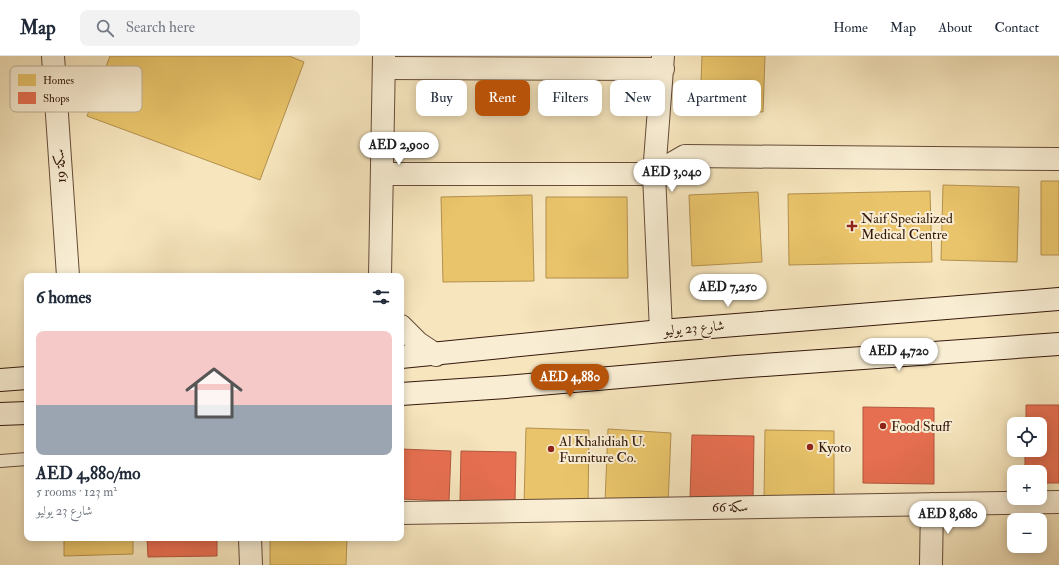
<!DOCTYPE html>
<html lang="en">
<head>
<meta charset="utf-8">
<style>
	:root { --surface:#fff; --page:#f2f2f3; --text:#1f2937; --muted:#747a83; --line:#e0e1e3; --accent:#b45309 }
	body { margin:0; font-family:"IM FELL Double Pica",Amiri,serif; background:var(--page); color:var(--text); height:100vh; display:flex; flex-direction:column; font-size:15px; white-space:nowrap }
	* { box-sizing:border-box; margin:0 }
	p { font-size:13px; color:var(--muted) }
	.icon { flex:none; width:22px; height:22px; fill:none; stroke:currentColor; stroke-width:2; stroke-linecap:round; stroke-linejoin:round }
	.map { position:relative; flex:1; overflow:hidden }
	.drawer { position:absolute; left:24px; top:217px; width:380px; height:268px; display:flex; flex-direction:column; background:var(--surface); border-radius:8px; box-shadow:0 2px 10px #0003 }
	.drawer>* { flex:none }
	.top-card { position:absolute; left:416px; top:24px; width:380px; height:36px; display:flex; gap:8px }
	.controls { position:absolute; left:1007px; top:361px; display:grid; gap:8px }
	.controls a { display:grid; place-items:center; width:40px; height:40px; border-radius:8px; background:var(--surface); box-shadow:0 2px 10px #0003; font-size:20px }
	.price { position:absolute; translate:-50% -34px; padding:0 9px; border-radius:14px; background:#fff; color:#222; font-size:13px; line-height:26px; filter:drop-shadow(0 1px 2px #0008) }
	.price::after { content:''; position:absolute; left:50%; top:24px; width:12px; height:9px; margin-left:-6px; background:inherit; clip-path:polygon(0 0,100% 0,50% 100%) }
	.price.on { background:var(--accent); color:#fff }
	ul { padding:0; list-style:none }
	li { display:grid; align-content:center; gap:8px; height:212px; padding:0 12px }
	li span { display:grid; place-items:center; height:124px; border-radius:8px; color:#555 }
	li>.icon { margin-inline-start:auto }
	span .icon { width:72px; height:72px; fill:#fffc; stroke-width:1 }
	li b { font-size:17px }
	h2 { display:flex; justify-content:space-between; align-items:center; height:48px; padding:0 12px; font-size:17px }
	.chip { padding:0 14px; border-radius:8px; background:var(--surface); box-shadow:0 2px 10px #0003; font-size:14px; line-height:36px }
	.chip.on { background:var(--accent); color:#fff }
	header { display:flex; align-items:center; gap:24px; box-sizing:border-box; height:56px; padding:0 20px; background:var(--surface); border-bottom:1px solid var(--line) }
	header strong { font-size:19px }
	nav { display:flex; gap:22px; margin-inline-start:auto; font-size:14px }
	.search { width:280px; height:36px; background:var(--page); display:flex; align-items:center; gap:10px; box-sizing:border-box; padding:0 14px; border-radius:8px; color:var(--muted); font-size:15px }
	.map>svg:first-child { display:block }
	.homes { fill:#e9c46a; stroke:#b3904e }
	.shops { fill:#e76f51; stroke:#b2553c }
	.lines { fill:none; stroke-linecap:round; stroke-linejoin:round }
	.service-casing { stroke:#654b38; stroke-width:14 }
	.minor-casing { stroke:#654b38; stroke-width:24 }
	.tertiary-casing { stroke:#654b38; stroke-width:24 }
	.secondary-casing { stroke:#35180c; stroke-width:24 }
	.service { stroke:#f9eed4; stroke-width:12 }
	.minor { stroke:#f9eed4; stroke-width:22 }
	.tertiary { stroke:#f9eed4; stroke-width:22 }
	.secondary { stroke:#f9eed4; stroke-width:22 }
	.poi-dot { fill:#8f2418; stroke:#f9eed4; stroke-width:1.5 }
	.labels { text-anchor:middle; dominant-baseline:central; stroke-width:4; stroke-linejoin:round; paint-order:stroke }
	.street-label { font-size:14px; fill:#35180c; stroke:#f9eed4 }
	.poi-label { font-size:14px; fill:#35180c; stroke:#f9eed4; text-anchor:start }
	.key { fill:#f9eed4; stroke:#beae98; stroke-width:1 }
	.key-label { font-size:11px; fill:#35180c }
</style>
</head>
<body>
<header>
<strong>Map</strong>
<div class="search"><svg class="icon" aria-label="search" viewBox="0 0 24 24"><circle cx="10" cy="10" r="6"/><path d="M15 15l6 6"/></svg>Search here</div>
<nav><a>Home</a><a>Map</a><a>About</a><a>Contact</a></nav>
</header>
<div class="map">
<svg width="1059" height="509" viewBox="0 0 1059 509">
	<rect width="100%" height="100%" fill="#f6e5bd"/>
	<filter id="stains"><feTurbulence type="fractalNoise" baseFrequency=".005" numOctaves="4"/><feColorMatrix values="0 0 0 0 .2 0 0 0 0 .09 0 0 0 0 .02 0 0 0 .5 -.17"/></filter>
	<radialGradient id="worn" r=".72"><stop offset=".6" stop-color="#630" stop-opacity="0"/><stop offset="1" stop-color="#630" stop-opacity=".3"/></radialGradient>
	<path class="homes" d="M110,0H289L304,6L260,124L87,60Z
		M702,0H765L763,56L700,53Z
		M1041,125H1059V199H1041Z
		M943,129L1019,131L1017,206L941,204Z
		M930,135L932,206L789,209L788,138Z
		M758,136L762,206L692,210L689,139Z
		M532,139L534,225L443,226L441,141Z
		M546,141H627L628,222H546Z
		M526,372L589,374L588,451L524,449Z
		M608,373L671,377L668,449L605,446Z
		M765,374L834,375V444L764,443Z
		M64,482H133V498L64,500Z
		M270,482H347L346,509H270Z"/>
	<path class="shops" d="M1026,349H1059V427H1040V416H1025V394H1040V368H1026Z
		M863,351L934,352V428L863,427Z
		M692,379L754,380L753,443L690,442Z
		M401,393L451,395L449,445L401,443Z
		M461,395L516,396L515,446L460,445Z
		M147,482H217V500L148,501Z"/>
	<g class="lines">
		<defs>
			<path id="service" d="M0,405L27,403"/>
			<path id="minor" d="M53,0L68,220
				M384,12L663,13
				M382,118H654L685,100L1059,103
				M661,275L654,118L663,0
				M401,457L1059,446
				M250,482L251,509
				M931,509L932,448"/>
			<path id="tertiary" d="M380,220L384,0
				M401,270L418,287L436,299"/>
			<path id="secondary" d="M401,301L661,275L1059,243
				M0,324L27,322
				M401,338L506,331L736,311L1059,288
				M0,358L27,357"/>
		</defs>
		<use href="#service" class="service-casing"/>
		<use href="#minor" class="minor-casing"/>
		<use href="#tertiary" class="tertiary-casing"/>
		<use href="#secondary" class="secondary-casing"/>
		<use href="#service" class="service"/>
		<use href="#minor" class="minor"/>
		<use href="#tertiary" class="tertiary"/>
		<use href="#secondary" class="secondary"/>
	</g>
	<g class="poi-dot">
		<path d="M850 164h4v4h4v4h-4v4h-4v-4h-4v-4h4z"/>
		<circle cx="883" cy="370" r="4"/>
		<circle cx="810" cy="391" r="4"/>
		<circle cx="551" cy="393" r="4"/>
	</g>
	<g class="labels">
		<g class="street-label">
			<text transform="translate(60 110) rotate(-94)">سكة 19</text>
			<text transform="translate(694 272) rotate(-5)">شارع 23 يوليو</text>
			<text transform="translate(730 451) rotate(-1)">سكة 66</text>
		</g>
		<g class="poi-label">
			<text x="861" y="162">Naif Specialized<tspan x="861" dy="16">Medical Centre</tspan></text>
			<text x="891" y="370">Food Stuff</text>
			<text x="559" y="385">Al Khalidiah U.<tspan x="559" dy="16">Furniture Co.</tspan></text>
			<text x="818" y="391">Kyoto</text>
		</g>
	</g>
	<rect x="10" y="10" width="132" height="46" rx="6" class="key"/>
	<rect x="18" y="18" width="18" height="12" fill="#e9c46a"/>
	<rect x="18" y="36" width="18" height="12" fill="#e76f51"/>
	<g class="key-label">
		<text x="43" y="28">Homes</text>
		<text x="43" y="46">Shops</text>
	</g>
	<rect width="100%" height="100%" filter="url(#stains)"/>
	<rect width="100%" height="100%" fill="url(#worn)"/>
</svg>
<div class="controls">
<a><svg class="icon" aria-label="locate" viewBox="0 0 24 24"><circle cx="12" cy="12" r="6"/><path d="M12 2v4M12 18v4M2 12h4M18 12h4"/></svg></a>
<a>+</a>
<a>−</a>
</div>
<b class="price" style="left:399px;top:110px">AED 2,900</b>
<b class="price" style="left:672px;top:137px">AED 3,040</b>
<b class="price" style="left:728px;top:252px">AED 7,250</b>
<b class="price" style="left:899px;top:316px">AED 4,720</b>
<b class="price on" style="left:570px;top:342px">AED 4,880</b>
<b class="price" style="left:948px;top:479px">AED 8,680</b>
<div class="top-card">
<a class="chip">Buy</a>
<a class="chip on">Rent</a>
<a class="chip">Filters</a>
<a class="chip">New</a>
<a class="chip">Apartment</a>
</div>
<section class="drawer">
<h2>6 homes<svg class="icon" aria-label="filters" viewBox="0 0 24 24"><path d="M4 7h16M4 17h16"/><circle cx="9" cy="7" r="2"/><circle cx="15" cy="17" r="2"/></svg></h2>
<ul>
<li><span style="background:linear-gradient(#f6c9c9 60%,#9aa5b1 0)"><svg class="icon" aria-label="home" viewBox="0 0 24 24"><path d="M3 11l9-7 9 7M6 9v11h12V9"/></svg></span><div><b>AED 4,880/mo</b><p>5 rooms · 123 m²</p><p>شارع 23 يوليو</p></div></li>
</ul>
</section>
</div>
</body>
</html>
